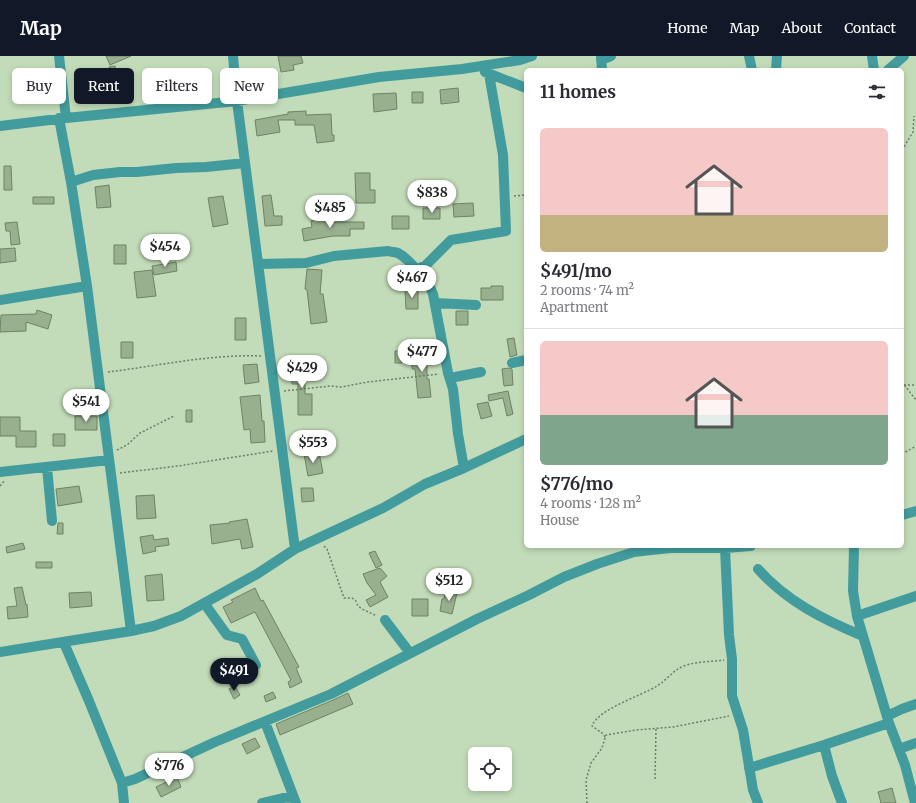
<!DOCTYPE html>
<html lang="en">
<head>
<meta charset="utf-8">
<style>
	:root { --surface:#fff; --page:#f2f2f3; --text:#2b2b33; --muted:#7c7c81; --line:#e1e1e2; --accent:#111827 }
	body { margin:0; font-family:Merriweather,serif; background:var(--page); color:var(--text); height:100vh; display:flex; flex-direction:column; font-size:15px; white-space:nowrap }
	* { box-sizing:border-box; margin:0 }
	p { font-size:13px; color:var(--muted) }
	.icon { flex:none; width:22px; height:22px; fill:none; stroke:currentColor; stroke-width:2; stroke-linecap:round; stroke-linejoin:round }
	.map { position:relative; flex:1; overflow:hidden }
	.sheet { position:absolute; left:524px; top:12px; width:380px; height:480px; display:flex; flex-direction:column; background:var(--surface); border-radius:6px; box-shadow:0 2px 6px #0003 }
	.sheet>* { flex:none }
	.guide { position:absolute; left:12px; top:12px; width:380px; height:36px; display:flex; gap:8px }
	.fabs { position:absolute; left:468px; top:691px; display:grid; gap:8px }
	.fabs a { display:grid; place-items:center; width:44px; height:44px; border-radius:6px; background:var(--surface); box-shadow:0 2px 6px #0003; font-size:20px }
	.price { position:absolute; translate:-50% -34px; padding:0 9px; border-radius:14px; background:#fff; color:#222; font-size:13px; line-height:26px; filter:drop-shadow(0 1px 2px #0008) }
	.price::after { content:''; position:absolute; left:50%; top:24px; width:12px; height:9px; margin-left:-6px; background:inherit; clip-path:polygon(0 0,100% 0,50% 100%) }
	.price.active { background:var(--accent); color:#fff }
	ul { padding:0; list-style:none }
	li { display:grid; align-content:center; gap:8px; height:212px; padding:0 16px }
	li+li { border-top:1px solid var(--line) }
	li span { display:grid; place-items:center; height:124px; border-radius:6px; color:#555 }
	li>.icon { margin-inline-start:auto }
	span .icon { width:72px; height:72px; fill:#fffc; stroke-width:1 }
	li b { font-size:17px }
	h2 { display:flex; justify-content:space-between; align-items:center; height:48px; padding:0 16px; font-size:17px }
	.pill { padding:0 14px; border-radius:6px; background:var(--surface); box-shadow:0 2px 6px #0003; font-size:14px; line-height:36px }
	.pill.active { background:var(--accent); color:#fff }
	header { display:flex; align-items:center; gap:24px; box-sizing:border-box; height:56px; padding:0 20px; background:var(--accent); color:#fff }
	header strong { font-size:19px }
	nav { display:flex; gap:22px; margin-inline-start:auto; font-size:14px }
	.map>svg:first-child { display:block }
	.building { fill:#98b08e; stroke:#6d8363 }
	.lines { fill:none; stroke-linecap:round; stroke-linejoin:round }
	.path { stroke:#6e7f67; stroke-width:1.5; stroke-dasharray:2 2; stroke-linecap:butt }
	.minor { stroke:#429b9c; stroke-width:10 }
</style>
</head>
<body>
<header>
<strong>Map</strong>
<nav><a>Home</a><a>Map</a><a>About</a><a>Contact</a></nav>
</header>
<div class="map">
<svg width="916" height="747" viewBox="0 0 916 747">
	<rect width="100%" height="100%" fill="#c2dbb8"/>
	<path class="building" d="M106,0H131L110,9Z
		M278,0H301L303,7L293,9L294,14L281,16Z
		M115,10L117,22L111,23L109,11Z
		M106,19L107,32L86,34L84,21Z
		M180,26H208V33H180Z
		M458,32L459,46L441,48L440,34Z
		M412,36H423V47H412Z
		M396,37L397,53L374,56L373,38Z
		M306,55V59L331,58L332,79H334V85L317,87L314,69H295V64H278L280,76L257,80L255,64L288,58V56Z
		M4,110H11L12,134H4Z
		M355,117H370V134H375V147H356Z
		M109,129L111,151L97,152L95,131Z
		M271,139L274,160H282V169L265,170L262,140Z
		M223,140L228,168L213,171L208,142Z
		M33,141H54V148H33Z
		M473,147L474,160L454,161L453,148Z
		M423,152H440V163H423Z
		M392,160H409V173H392Z
		M324,163L325,166H364V173H350V180H333L304,185L302,173L312,171L311,165Z
		M17,166L20,188L11,189L10,175H6L5,167Z
		M153,183L154,194L143,196L142,184Z
		M114,189H126V208H114Z
		M15,192L16,205L0,207V193Z
		M176,206L177,215L154,219L152,210Z
		M307,213L322,214L320,238H323L327,266L311,268L307,234L305,233Z
		M152,214L156,240L137,242L134,216Z
		M491,230H503V244H481V232H491Z
		M412,231H418V253H406L405,234H412Z
		M37,254L52,259L48,273L26,266V275L0,276L1,259L36,258Z
		M456,255H468V269H456Z
		M235,262H246V284H235Z
		M514,282L517,299L510,301L507,283Z
		M121,286H133V302H121Z
		M415,292H427V323H429L431,341L418,342L415,313H412V306H415Z
		M395,295H402V307H395Z
		M292,306H305V338H312V359H298V328H292Z
		M257,308L259,326L245,328L243,309Z
		M509,312L512,313L513,329L504,330L502,313Z
		M508,335L513,358L507,360L503,342L489,345L488,339Z
		M260,339L262,365H264L265,386L251,387L250,373L244,374L240,341Z
		M488,346L492,360L481,363L477,348Z
		M186,354H192V366H186Z
		M75,360H97V374H75Z
		M0,361H20V375H36V391H16V380H0Z
		M53,378H65V390H53Z
		M319,396L323,417L308,420L304,398Z
		M79,430L82,446L58,450L56,433Z
		M301,432H313L314,445L302,446Z
		M154,439L156,462L137,463L136,440Z
		M247,463L253,491L242,493L240,483L212,488L210,469L230,467L229,466Z
		M58,467H63V478H57Z
		M153,479L154,484L168,482L169,489L155,491L156,495L143,498L140,481Z
		M23,487L25,493L7,497L6,491Z
		M375,495L382,509L376,512L369,497Z
		M36,506H52V512H36Z
		M380,512L387,520L380,526L388,541L370,551L366,544L376,539L367,527L363,518Z
		M162,518L164,544L147,545L145,520Z
		M22,531L26,549L27,548L28,561L8,563L7,551L17,550L14,532Z
		M255,532L261,545L263,544L299,611L296,612L302,626L290,632L288,626L291,624L255,556L231,567L223,551L233,546L231,544Z
		M446,535L457,537L452,558L440,555L442,543H444Z
		M91,536L92,550L70,552L69,537Z
		M412,543H428V560H412Z
		M235,630L240,639L234,643L229,633Z
		M273,636L276,642L266,646L264,640Z
		M348,637L353,648L280,679L276,668L333,644Z
		M255,682L260,691L247,698L242,688Z
		M177,721L181,731L161,741L156,731Z
		M892,732L896,747H881L878,736Z"/>
	<g class="lines">
		<path class="path" d="M902,94L913,76L914,60
			M514,140L526,139
			M108,316C157,310 211,298 261,300
			M902,326L916,344
			M904,329H916
			M284,335L330,330L341,331L368,326L439,318
			M117,394L127,389L140,377L174,360
			M902,398L916,390
			M120,417L178,410L273,395
			M0,430L5,424
			M324,490L327,493L344,542H352L356,545L358,550L362,553L377,560
			M605,681L602,677L592,670C598,653 641,640 657,630C667,624 673,614 684,610C697,605 711,606 724,604
			M655,723L656,673
			M587,747L586,724L591,707L602,692L606,679L636,674L673,671L729,660"/>
		<path class="minor" d="M59,0L66,62
			M233,0L237,45L295,493
			M601,0L602,14
			M749,0L752,14
			M872,0L874,14
			M601,4L611,0
			M776,14L777,0
			M888,14L904,0
			M485,16L526,32
			M59,62L71,126L87,230L131,575
			M0,70L66,62L237,45L379,21L462,13L520,4L532,0
			M71,126L93,119L120,116H137L176,112L206,111L245,107
			M258,208L306,207L334,200L388,195C391,196 395,196 398,197C409,203 429,226 433,238L448,317L453,333L458,378L464,412
			M416,213L425,210L451,184L506,175L503,99L489,18
			M0,244L87,230
			M435,247L476,249
			M512,307L526,304
			M450,322L481,316
			M47,411L52,465
			M0,416L109,404
			M902,459L916,455
			M854,490L853,535L857,560L889,667L905,709L915,747
			M725,492L729,579L732,603V640L743,674L753,734L758,747
			M758,513C786,545 824,564 863,580
			M204,547L227,579L242,583L256,609
			M857,560L916,540
			M385,564L410,597
			M64,587L89,645L122,727L135,723L215,686L331,638L477,563L529,539L564,521L597,508L634,496L651,494L671,492H725L751,490
			M0,596L131,575L154,570L181,560L257,518L295,493L383,452L425,428L464,412L526,383
			M887,660L902,653L916,648
			M265,666L296,747
			M824,689L832,720L842,747
			M899,693L916,687
			M749,712L824,689L889,667
			M122,727L124,747
			M262,747L283,742L293,741"/>
	</g>
</svg>
<div class="fabs">
<a><svg class="icon" aria-label="locate" viewBox="0 0 24 24"><circle cx="12" cy="12" r="6"/><path d="M12 2v4M12 18v4M2 12h4M18 12h4"/></svg></a>
</div>
<b class="price" style="left:432px;top:158px">$838</b>
<b class="price" style="left:330px;top:173px">$485</b>
<b class="price" style="left:165px;top:212px">$454</b>
<b class="price" style="left:412px;top:243px">$467</b>
<b class="price" style="left:422px;top:317px">$477</b>
<b class="price" style="left:302px;top:333px">$429</b>
<b class="price" style="left:86px;top:367px">$541</b>
<b class="price" style="left:313px;top:408px">$553</b>
<b class="price" style="left:449px;top:546px">$512</b>
<b class="price active" style="left:234px;top:636px">$491</b>
<b class="price" style="left:169px;top:731px">$776</b>
<div class="guide">
<a class="pill">Buy</a>
<a class="pill active">Rent</a>
<a class="pill">Filters</a>
<a class="pill">New</a>
</div>
<section class="sheet">
<h2>11 homes<svg class="icon" aria-label="filters" viewBox="0 0 24 24"><path d="M4 7h16M4 17h16"/><circle cx="9" cy="7" r="2"/><circle cx="15" cy="17" r="2"/></svg></h2>
<ul>
<li><span style="background:linear-gradient(#f6c9c9 70%,#c2b280 0)"><svg class="icon" aria-label="home" viewBox="0 0 24 24"><path d="M3 11l9-7 9 7M6 9v11h12V9"/></svg></span><div><b>$491/mo</b><p>2 rooms · 74 m²</p><p>Apartment</p></div></li>
<li><span style="background:linear-gradient(#f6c9c9 60%,#7fa58c 0)"><svg class="icon" aria-label="home" viewBox="0 0 24 24"><path d="M3 11l9-7 9 7M6 9v11h12V9"/></svg></span><div><b>$776/mo</b><p>4 rooms · 128 m²</p><p>House</p></div></li>
</ul>
</section>
</div>
</body>
</html>
